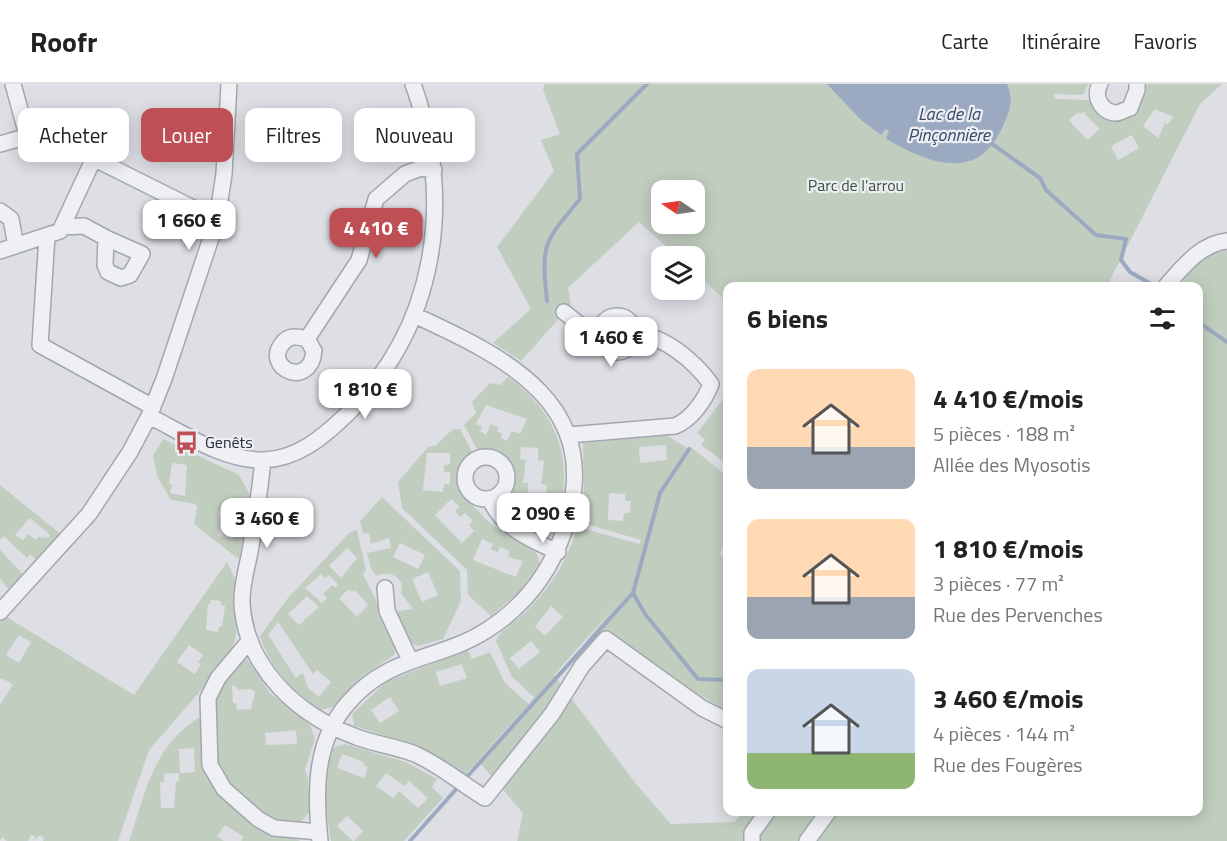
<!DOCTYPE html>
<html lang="fr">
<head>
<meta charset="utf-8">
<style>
	:root { --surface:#fff; --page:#f2f2f2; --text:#222; --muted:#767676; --line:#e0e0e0; --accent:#bd4f55 }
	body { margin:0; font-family:"Titillium Web",sans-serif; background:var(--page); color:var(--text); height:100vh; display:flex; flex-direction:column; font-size:22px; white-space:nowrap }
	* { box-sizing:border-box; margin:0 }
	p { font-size:20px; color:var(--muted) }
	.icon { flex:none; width:33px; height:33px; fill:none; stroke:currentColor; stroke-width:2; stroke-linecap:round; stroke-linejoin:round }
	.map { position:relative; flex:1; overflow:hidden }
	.side { position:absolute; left:723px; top:198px; width:480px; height:534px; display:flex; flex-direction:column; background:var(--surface); border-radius:12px; box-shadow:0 3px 15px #0003 }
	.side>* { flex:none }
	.hud { position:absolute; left:18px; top:24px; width:570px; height:54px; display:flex; gap:12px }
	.needle { width:39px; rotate:283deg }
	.controls { position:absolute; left:651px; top:96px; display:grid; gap:12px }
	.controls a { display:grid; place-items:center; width:54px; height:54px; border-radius:12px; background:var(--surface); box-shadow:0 3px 15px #0003; font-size:30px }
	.price { position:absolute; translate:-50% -51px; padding:0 14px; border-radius:12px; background:#fff; color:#222; font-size:20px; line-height:39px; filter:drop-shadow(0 2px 3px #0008) }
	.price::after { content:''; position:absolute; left:50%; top:36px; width:18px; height:14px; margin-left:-9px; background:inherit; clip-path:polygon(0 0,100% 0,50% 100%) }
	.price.active { background:var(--accent); color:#fff }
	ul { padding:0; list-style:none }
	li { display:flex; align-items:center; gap:18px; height:150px; padding:0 24px }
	li span { display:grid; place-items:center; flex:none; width:168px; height:120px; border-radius:12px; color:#555 }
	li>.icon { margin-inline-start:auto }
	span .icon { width:72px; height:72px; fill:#fffc; stroke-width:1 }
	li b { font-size:26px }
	h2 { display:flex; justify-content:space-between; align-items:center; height:72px; padding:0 24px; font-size:26px }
	.tag { padding:0 21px; border-radius:12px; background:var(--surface); box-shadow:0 3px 15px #0003; font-size:21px; line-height:54px }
	.tag.active { background:var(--accent); color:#fff }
	header { display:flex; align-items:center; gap:36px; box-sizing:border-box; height:84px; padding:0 30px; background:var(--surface); border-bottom:2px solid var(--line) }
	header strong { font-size:28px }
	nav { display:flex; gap:33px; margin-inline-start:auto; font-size:21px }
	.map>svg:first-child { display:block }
	.green { fill:#c1cebf; fill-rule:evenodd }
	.water { fill:#9caac1 }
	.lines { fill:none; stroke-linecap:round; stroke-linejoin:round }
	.stream { stroke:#9caac1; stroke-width:4 }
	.minor-casing { stroke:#a3a6ae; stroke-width:18 }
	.minor { stroke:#eff0f4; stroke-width:15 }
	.labels { text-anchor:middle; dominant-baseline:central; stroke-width:4.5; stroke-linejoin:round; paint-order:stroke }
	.park-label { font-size:16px; fill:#3a5437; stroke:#eceef3 }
	.poi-label { font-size:16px; fill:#282d3a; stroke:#eceef3; text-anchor:start }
	.water-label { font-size:18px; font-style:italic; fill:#374968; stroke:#eceef3 }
</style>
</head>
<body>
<header>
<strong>Roofr</strong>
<nav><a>Carte</a><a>Itinéraire</a><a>Favoris</a></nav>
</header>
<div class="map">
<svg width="1227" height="757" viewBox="0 0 1227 757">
	<rect width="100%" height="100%" fill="#dddfe5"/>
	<path class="green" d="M545,0H1088L1083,11L1054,10L1055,15L1090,16C1095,33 1108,38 1124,34L1141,0H1222L1200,20L1107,202H728L727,218L695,188L694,172H677L639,138L568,204L571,221L521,277L493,259L531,225L497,163L554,87L541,56L560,50L543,6ZM1155,25L1173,33L1168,40L1165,39L1158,54L1143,42ZM1078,28L1080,30L1083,28L1100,45L1087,56L1069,36ZM1132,51L1139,64L1118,76L1111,62ZM662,106H694V140H662Z
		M1227,167V757H517L523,729L480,679L520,630L465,691L423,664L354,642L352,630L387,597L468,566L472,575L490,568L505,599L529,620L534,613L512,593L496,557C500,545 517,537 526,528C549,505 569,475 577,443L640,460L641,456L579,438L584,407L583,359L666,351L687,364L680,376L691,363L727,392V450L720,470L727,476V628L645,577L587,556L624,512L554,591L636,700L671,740L734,738L743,728H1198V202H1180C1194,183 1203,169 1227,167ZM666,361L667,376L640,379L639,363ZM609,409L625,410V417H631L630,429H624L623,437L608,436ZM551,522L563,533L545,552L535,543ZM531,557L540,568L519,585L510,574ZM462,580L467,594L440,602L436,588ZM390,613L399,627L380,639L371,626Z
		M508,293C563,333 575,383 555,447L543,452C533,446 509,436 506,424C504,415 513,406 514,397C518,375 497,363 478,367L464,341L476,329L472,318L490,299L500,301ZM486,321L527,335L520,350L512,347L507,357L501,354L502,350L497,347L499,344L491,340L486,351L480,347L482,343L476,340ZM521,363L538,364V376L544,377L541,400L547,401L546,418H540L541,434L524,433V424L513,423V416H518V411H528V399H523L526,376L520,375Z
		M727,310V380L701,361L705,356L697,349Z
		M453,345H460L473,370C437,393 484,437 506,451C514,456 528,460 535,467C537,470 539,477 540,480L518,509L491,532L468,511L467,486L402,424L398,398L428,363L435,362ZM427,369H450V380L444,381V388H450V400H444L443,408L423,406ZM451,415L460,423L455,427L460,433L465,429L473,437L469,441L474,447L462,459L435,431ZM482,455L493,460L491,465L498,468L500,463L510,467L508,473L523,477L516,493L473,476Z
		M163,355L239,391L251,413L240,474H237L194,440L197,423L195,420L171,416L157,392L153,372ZM172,379L187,381L185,412L170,409L172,401L169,400ZM219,427L236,430L233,455L218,452L222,433L218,432Z
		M0,401L62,451L60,458L33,480L36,476L30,470L27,474L4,452L0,456ZM30,434L50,451L48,454L38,453L36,456L28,450L23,456L15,451Z
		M382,413L460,487L461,517L443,555L418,562L408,558L393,528L413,525L401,509L402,500C395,489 388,488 376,492L371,484L367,469L391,464L389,454L371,460L369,449L363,450L360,437ZM400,459L425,471L418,485L393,473ZM428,488L438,511L422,518L412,495Z
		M357,446L366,486L363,490L398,561L394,571L360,594L333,623L321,626C293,606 270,585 260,552L288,514L350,448ZM347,464L357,474L341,494L329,482ZM321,490L325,494L329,491L338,500L335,503L332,501L323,510L327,514L322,519L305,504ZM349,505L352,508L355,506L368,521L357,533L339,514ZM307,512L319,523L299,541L288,530ZM278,538L313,590L317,586L331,598L319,613L308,604L303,589L296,594C285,578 280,568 268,551Z
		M0,466L23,490L8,505L0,494Z
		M227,478L236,497L234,523L237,547L233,564L203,604L149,666L118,757H43L44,754L40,751L33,757L35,753L31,750L28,757H7L2,753L0,756V621L13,600L0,594V538L5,532L134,611ZM211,516L221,517V521L225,522L222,542L219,543L218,548L206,546L208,520H210ZM19,551L31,558L19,579L6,571ZM189,561L203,571L198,578L201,580L195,590L177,578Z
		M247,575L270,609L310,641L315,655L305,686L308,694L310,728L298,741L279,739L265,732L228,701L215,680V611L239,576ZM232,602H236L238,606L251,605L255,608L251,625L237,626L236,619H233ZM296,646L297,660L266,661L265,649Z
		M198,634H202L209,693L300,757H241L244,753L225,741L217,752L224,757H129C146,708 152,664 198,634ZM194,664L195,688L180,689L179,665ZM179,689V697H176L174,724H161L160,698H164V690Z
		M345,660L406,678L437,695L432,703L443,714L404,757H354L363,747L347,732L337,742L353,757H331C325,725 322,696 333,664ZM342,670L364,678L363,681L368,683L364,694L337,684ZM386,689L404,702L409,697L428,714L418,724L399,707L393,714L376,702Z"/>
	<path class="water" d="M827,0H1007C1014,17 1010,27 1002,44C977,99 929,79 888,56L886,54L889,47L886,45L881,51L861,36Z"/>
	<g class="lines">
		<path class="stream" d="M988,57L1040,94L1046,106L1096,151L1126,155L1121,176L1130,188L1153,201
			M547,217C541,160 543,159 580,115L577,70L647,0
			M1198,238L1227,258
			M633,509L645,530L698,595L728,596
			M464,696L633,509L660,409L689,365
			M410,757L459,702"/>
		<defs>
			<path id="minor" d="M13,0L28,55
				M1100,0C1093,12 1101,28 1116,29C1120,29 1126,25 1130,24L1137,6V0
				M0,60L18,55L45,56L73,64L217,136
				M0,127L11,135L16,162
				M62,143L84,142L106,154L105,181L108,188L121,194L130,191L142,170L106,154
				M47,152L40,261L153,323
				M0,167L60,147L94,74
				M1166,202C1183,183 1200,160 1227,157
				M564,228L599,256
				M599 250a18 18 0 1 1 36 0a18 18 0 1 1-36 0Z
				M307,255L314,267C310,306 263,284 282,260C288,251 297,252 307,255L359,176L376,115L405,90L421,84L434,86
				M149,332C183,349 224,377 263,376C297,375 322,354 345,332C437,244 455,117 413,0
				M569,351L675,342C691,336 705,316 711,300C694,277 665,252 636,250
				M465 394a21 21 0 1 1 42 0a21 21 0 1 1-42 0Z
				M263,376C260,405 256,433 251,462C248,481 241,501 242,520C246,584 298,631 354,652C373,660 395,662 415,670C440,681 462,700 485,714L552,630L582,582L606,555L702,624L728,637
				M490,415C501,443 531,456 558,468
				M385,504L387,527L410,576
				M0,528L89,430L130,368L149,332L164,295L217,136L224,90L229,0
				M250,556L218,594L208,614L210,681L224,705L258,735L274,744L319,748
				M320,757C315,708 314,658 348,619C390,570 439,577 487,546C526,521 551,488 565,444C606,322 508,274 414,231
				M752,757V749L767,728
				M807,757L828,728"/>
		</defs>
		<use href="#minor" class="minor-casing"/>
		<use href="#minor" class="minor"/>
	</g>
	<defs>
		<symbol id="bus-bare" viewBox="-9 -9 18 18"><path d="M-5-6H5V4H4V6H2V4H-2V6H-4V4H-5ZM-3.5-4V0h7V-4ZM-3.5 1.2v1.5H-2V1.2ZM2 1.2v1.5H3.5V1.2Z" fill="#bd4f55" stroke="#eceef3" stroke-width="2.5" paint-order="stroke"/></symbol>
	</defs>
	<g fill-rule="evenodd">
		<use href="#bus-bare" x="170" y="342" width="33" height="33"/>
	</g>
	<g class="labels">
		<g class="park-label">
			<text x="856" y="101">Parc de l'arrou</text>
		</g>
		<g class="poi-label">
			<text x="205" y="358">Genêts</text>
		</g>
		<g class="water-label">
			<text x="949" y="29">Lac de la<tspan x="949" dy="21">Pinçonnière</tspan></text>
		</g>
	</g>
</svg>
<div class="controls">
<a><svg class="needle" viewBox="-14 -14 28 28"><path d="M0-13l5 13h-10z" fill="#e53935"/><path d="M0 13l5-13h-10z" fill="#767676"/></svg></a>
<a><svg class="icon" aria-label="layers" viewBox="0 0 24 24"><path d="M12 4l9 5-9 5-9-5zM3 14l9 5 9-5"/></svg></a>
</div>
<b class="price" style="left:189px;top:167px">1 660 €</b>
<b class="price active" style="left:376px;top:175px">4 410 €</b>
<b class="price" style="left:611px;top:284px">1 460 €</b>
<b class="price" style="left:365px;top:336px">1 810 €</b>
<b class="price" style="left:543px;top:460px">2 090 €</b>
<b class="price" style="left:267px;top:465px">3 460 €</b>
<div class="hud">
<a class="tag">Acheter</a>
<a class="tag active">Louer</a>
<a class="tag">Filtres</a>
<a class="tag">Nouveau</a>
</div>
<section class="side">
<h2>6 biens<svg class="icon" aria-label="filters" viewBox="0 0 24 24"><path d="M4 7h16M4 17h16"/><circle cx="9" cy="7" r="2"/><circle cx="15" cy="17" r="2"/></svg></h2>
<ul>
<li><span style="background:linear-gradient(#ffd9b3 65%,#9aa5b1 0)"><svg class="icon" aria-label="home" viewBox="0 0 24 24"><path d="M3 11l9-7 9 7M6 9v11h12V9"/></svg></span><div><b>4 410 €/mois</b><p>5 pièces · 188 m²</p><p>Allée des Myosotis</p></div></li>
<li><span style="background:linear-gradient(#ffd9b3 65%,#9aa5b1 0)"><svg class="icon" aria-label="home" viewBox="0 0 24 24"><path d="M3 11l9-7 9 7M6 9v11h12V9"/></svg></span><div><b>1 810 €/mois</b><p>3 pièces · 77 m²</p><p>Rue des Pervenches</p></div></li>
<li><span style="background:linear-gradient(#c9d6e8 70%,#8fb573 0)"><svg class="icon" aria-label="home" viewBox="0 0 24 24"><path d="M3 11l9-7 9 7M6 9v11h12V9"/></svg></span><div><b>3 460 €/mois</b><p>4 pièces · 144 m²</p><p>Rue des Fougères</p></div></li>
</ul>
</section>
</div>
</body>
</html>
